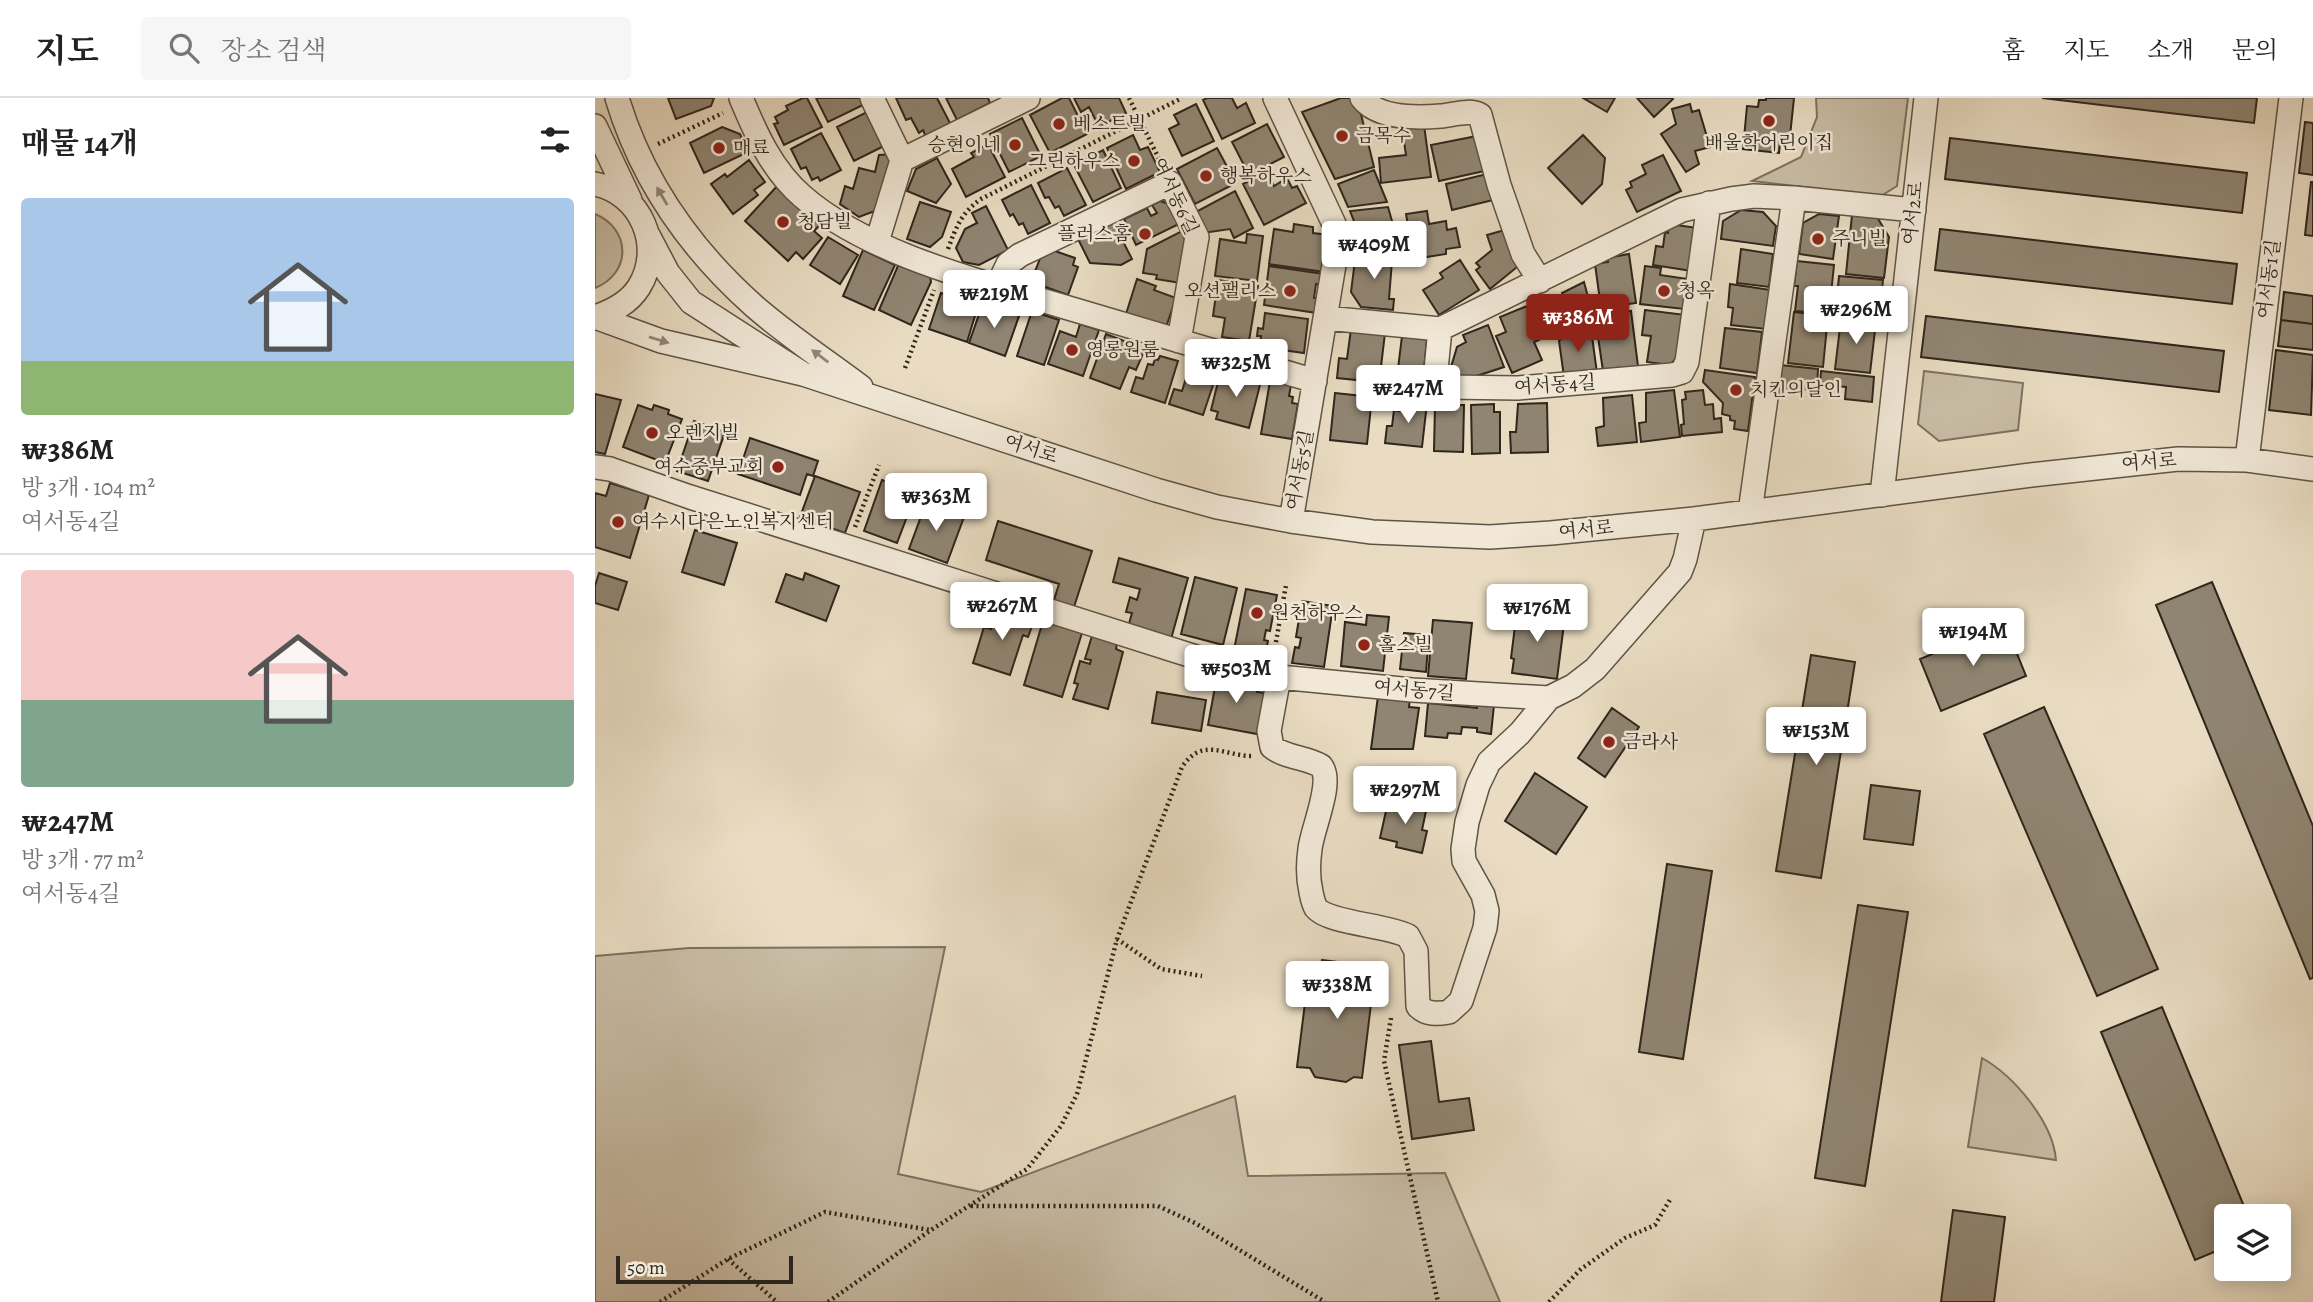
<!DOCTYPE html>
<html lang="ko">
<head>
<meta charset="utf-8">
<style>
	:root { --surface:#fff; --page:#f6f6f6; --text:#222; --muted:#767676; --line:#e0e0e0; --accent:#8f2418 }
	body { margin:0; font-family:Alegreya,"Noto Serif KR",serif; background:var(--page); color:var(--text); height:100vh; display:flex; flex-direction:column; font-size:26px; white-space:nowrap }
	* { box-sizing:border-box; margin:0 }
	p { font-size:23px; color:var(--muted) }
	.icon { flex:none; width:38px; height:38px; fill:none; stroke:currentColor; stroke-width:2; stroke-linecap:round; stroke-linejoin:round }
	.map { position:relative; flex:1; overflow:hidden }
	.side { display:flex; flex-direction:column; background:var(--surface); width:595px }
	.side>* { flex:none }
	.buttons { position:absolute; left:1619px; top:1106px; display:grid; gap:14px }
	.buttons a { display:grid; place-items:center; width:77px; height:77px; border-radius:7px; background:var(--surface); box-shadow:0 4px 18px #0003; font-size:35px }
	.scale { position:absolute; left:21px; bottom:18px; width:177px; box-sizing:border-box; padding-left:7px; border:4px solid #2f261c; border-top:0; font-size:19px; line-height:24px; white-space:nowrap; color:#2f261c; -webkit-text-stroke:5px #f1e8d7; paint-order:stroke }
	.price { position:absolute; translate:-50% -60px; padding:0 16px; border-radius:7px; background:#fff; color:#222; font-size:23px; line-height:46px; filter:drop-shadow(0 2px 4px #0008) }
	.price::after { content:''; position:absolute; left:50%; top:42px; width:21px; height:16px; margin-left:-10px; background:inherit; clip-path:polygon(0 0,100% 0,50% 100%) }
	.price.current { background:var(--accent); color:#fff }
	ul { padding:0; list-style:none }
	li { display:grid; align-content:center; gap:14px; height:371px; padding:0 21px }
	li+li { border-top:2px solid var(--line) }
	li span { display:grid; place-items:center; height:217px; border-radius:7px; color:#555 }
	li>.icon { margin-inline-start:auto }
	span .icon { width:126px; height:126px; fill:#fffc; stroke-width:1 }
	li b { font-size:30px }
	h2 { display:flex; justify-content:space-between; align-items:center; height:84px; padding:0 21px; font-size:30px }
	header { display:flex; align-items:center; gap:42px; box-sizing:border-box; height:98px; padding:0 35px; background:var(--surface); border-bottom:2px solid var(--line) }
	header strong { font-size:33px }
	nav { display:flex; gap:38px; margin-inline-start:auto; font-size:24px }
	.search { width:490px; height:63px; background:var(--page); display:flex; align-items:center; gap:18px; box-sizing:border-box; padding:0 24px; border-radius:7px; color:var(--muted); font-size:26px }
	main { display:flex; flex:1; min-height:0 }
	.map>svg:first-child { display:block }
	.green { fill:#c9bda6; stroke:#7c7261; stroke-width:2 }
	.building { fill:#908572; stroke:#2f261c; stroke-width:2 }
	.lines { fill:none; stroke-linecap:round; stroke-linejoin:round }
	.minor-casing { stroke:#5e5446; stroke-width:26 }
	.path { stroke:#2f261c; stroke-width:4.5; stroke-dasharray:2 3.5; stroke-linecap:butt }
	.minor { stroke:#f1e8d7; stroke-width:23 }
	.oneway { fill:#90877a }
	.poi-dot { fill:#8f2418; stroke:#f1e8d7; stroke-width:2.5 }
	.labels { text-anchor:middle; dominant-baseline:central; stroke-width:5; stroke-linejoin:round; paint-order:stroke }
	.poi-label { font-size:19px; fill:#2f261c; stroke:#f1e8d7; text-anchor:start }
	.street-label { font-size:19px; fill:#2f261c; stroke:#f1e8d7 }
</style>
</head>
<body>
<header>
<strong>지도</strong>
<div class="search"><svg class="icon" aria-label="search" viewBox="0 0 24 24"><circle cx="10" cy="10" r="6"/><path d="M15 15l6 6"/></svg>장소 검색</div>
<nav><a>홈</a><a>지도</a><a>소개</a><a>문의</a></nav>
</header>
<main>
<section class="side">
<h2>매물 14개<svg class="icon" aria-label="filters" viewBox="0 0 24 24"><path d="M4 7h16M4 17h16"/><circle cx="9" cy="7" r="2"/><circle cx="15" cy="17" r="2"/></svg></h2>
<ul>
<li><span style="background:linear-gradient(#a9c7e8 75%,#8fb573 0)"><svg class="icon" aria-label="home" viewBox="0 0 24 24"><path d="M3 11l9-7 9 7M6 9v11h12V9"/></svg></span><div><b>₩386M</b><p>방 3개 · 104 m²</p><p>여서동4길</p></div></li>
<li><span style="background:linear-gradient(#f6c9c9 60%,#7fa58c 0)"><svg class="icon" aria-label="home" viewBox="0 0 24 24"><path d="M3 11l9-7 9 7M6 9v11h12V9"/></svg></span><div><b>₩247M</b><p>방 3개 · 77 m²</p><p>여서동4길</p></div></li>
</ul>
</section>
<div class="map">
<svg width="1718" height="1204" viewBox="0 0 1718 1204">
	<rect width="100%" height="100%" fill="#e9dcc2"/>
	<filter id="stains"><feTurbulence type="fractalNoise" baseFrequency=".00286" numOctaves="4"/><feColorMatrix values="0 0 0 0 .2 0 0 0 0 .09 0 0 0 0 .02 0 0 0 .5 -.17"/></filter>
	<radialGradient id="worn" r=".72"><stop offset=".6" stop-color="#630" stop-opacity="0"/><stop offset="1" stop-color="#630" stop-opacity=".3"/></radialGradient>
	<path class="green" d="M1221,0H1313L1302,88L1286,98L1157,83L1206,59L1222,19Z
		M0,116C36,131 37,175 0,190Z
		M1329,273L1428,285L1423,332L1344,343L1323,326Z
		M350,849L303,1076L386,1094L640,998L653,1078L850,1075L905,1204H0V858L94,850Z
		M1387,960C1419,978 1458,1024 1461,1062L1373,1049Z"/>
	<path class="building" d="M73,0H119L116,8L81,21Z
		M208,0H212L227,29L189,47L179,26L183,25L180,19L193,12L191,8Z
		M221,0H267L270,6L233,24Z
		M301,0H342L356,27L331,39L328,32L324,35L316,20L311,22Z
		M351,0H393L395,5L362,22Z
		M467,0H474L492,36L455,55L435,17Z
		M479,0H524L531,15L504,29L494,9L486,14Z
		M612,0H637L642,10L651,5L660,25L627,41L608,2Z
		M746,0H762L779,69L740,81L707,14Z
		M988,0H1020L1012,14Z
		M1042,0H1077L1078,1L1059,19Z
		M1171,0H1199L1195,38H1190L1189,46H1185L1184,55L1148,51L1152,8L1163,9L1164,2H1171Z
		M1447,0H1662L1659,25Z
		M601,6L619,43L587,58L574,31L584,26L579,17Z
		M1095,6L1097,14L1104,12L1115,49L1100,53L1104,66L1091,74L1066,36L1081,26L1077,11Z
		M272,14L289,48L259,63L242,29Z
		M427,20L446,58L414,74L395,36Z
		M1710,24L1718,25V77L1704,75Z
		M672,26L689,59L654,77L637,44Z
		M829,27L836,79L786,85L784,60L811,57L807,30Z
		M127,29L145,36L153,54L109,75L95,45Z
		M226,35L246,72L225,83L223,79L217,82L211,69L206,71L196,51Z
		M538,37L545,52L553,49L565,74L531,91L512,50Z
		M887,37L894,72L844,83L836,47Z
		M988,37L1010,60L1007,86L987,106L953,70Z
		M1355,40L1652,75L1647,115L1350,81Z
		M393,46L410,79L371,99L357,71L379,59L376,55Z
		M622,50L641,85L600,106L582,71Z
		M508,52L526,90L498,104L479,67Z
		M299,56L288,110L264,119L245,106L250,88L258,91L264,70L280,74L284,57Z
		M1068,57L1086,93L1042,114L1031,92L1037,89L1035,84L1051,76L1047,67Z
		M342,60L356,86L341,105L312,93L321,71Z
		M154,62L170,84L159,92L163,97L138,116L116,86L130,76L132,79Z
		M472,70L491,107L469,118L464,108L460,110L454,99L450,100L443,85Z
		M779,72L792,104L753,109L743,86Z
		M672,74L679,88L692,80L697,90L702,88L711,105L669,127L648,86Z
		M892,76L898,102L857,112L851,86Z
		M1716,84H1718V138L1710,137Z
		M183,87L226,126L219,133L227,140L208,161L201,154L193,163L150,123Z
		M436,87L455,125L433,136L428,125L424,127L418,116L415,118L407,102Z
		M640,93L658,130L639,140L635,131L608,135L599,115Z
		M565,103L580,108L588,124L541,147L529,121L552,110L556,118L562,115L557,107Z
		M325,104L356,114L347,139L335,149L312,141Z
		M391,108L413,152L384,167L368,164L361,150L370,131L382,125L377,115Z
		M793,109L801,137L769,148L755,113Z
		M1146,112L1168,114L1181,128L1178,148L1126,141L1128,123Z
		M832,113L834,126L851,123L852,132L861,130L865,149L851,151V156L819,161L811,116Z
		M1224,116L1244,118L1238,161L1204,156L1208,125Z
		M1257,117L1282,119L1294,139L1289,180L1251,176Z
		M518,124L537,161L526,167L495,165L483,141Z
		M699,126L718,129V135L735,137L730,174L674,166L679,131L698,134Z
		M1074,126L1103,130L1097,173L1058,167L1061,148L1068,149L1070,134L1073,135Z
		M917,130L927,165L895,191L881,172L885,169L881,165L897,152L892,137Z
		M1345,131L1642,166L1637,206L1340,172Z
		M587,133L593,145L586,185L561,181L562,177L548,175L552,151Z
		M652,136L668,138L662,183L620,178L625,141L651,145Z
		M233,139L263,157L245,186L215,167Z
		M798,150L794,201H799L798,212L766,209L756,194L760,162Z
		M1146,151L1178,156L1174,189L1142,185Z
		M268,152L300,167L279,212L248,198Z
		M457,152L480,160L478,167L483,169L473,197L436,184L446,158Z
		M1034,156L1041,205L1006,210L1000,166L1013,164L1012,160Z
		M865,162L884,192L844,217L828,192L848,180L845,175Z
		M305,163L335,177L336,184L316,227L284,212Z
		M1202,163L1239,167L1234,216L1200,213L1203,188H1199Z
		M674,168L729,176L727,187L721,186L719,200H724L722,215L669,207Z
		M1050,168L1066,170L1065,177L1093,181L1089,211L1045,206Z
		M1244,178L1288,182L1284,223L1240,219Z
		M542,181L561,188L559,192L581,200L571,229L531,216Z
		M623,182L663,188L654,243L627,239L630,220L618,218Z
		M989,184L998,218L956,240L944,216L952,212L950,208L968,198L967,195Z
		M1135,186L1176,192L1171,231L1136,227L1138,210L1133,209Z
		M1689,194L1718,198V226L1686,222Z
		M346,195L383,208L372,244L334,231Z
		M388,205L424,218L410,258L374,245Z
		M932,208L946,241L939,244L947,262L917,275L901,238L911,234L905,219Z
		M1050,212L1091,217L1086,255L1075,267L1052,264L1056,238L1047,237Z
		M437,213L464,222L449,267L422,258Z
		M1036,213L1043,268L1008,273L1000,218Z
		M1199,214L1233,218L1228,269L1193,265Z
		M670,215L713,221L709,255L665,249L666,238H662L663,230L668,231Z
		M1331,218L1629,253L1624,294L1326,259Z
		M1246,221L1281,224L1275,275L1240,271Z
		M1686,222L1718,226V252L1683,248Z
		M485,226L504,232L488,278L453,266L465,233L481,239Z
		M893,227L909,269L869,282L856,269L862,249L871,244L868,237Z
		M1130,230L1167,234L1162,275L1125,270Z
		M756,231L790,235L785,277L771,283L742,280L744,260L752,261Z
		M996,231L1002,275L969,279L964,243L975,234Z
		M511,236L550,251L541,272L534,269L525,291L495,280Z
		M807,238L832,241L828,282L802,279Z
		M1681,252L1718,257L1716,317L1674,312Z
		M565,258L583,263L570,305L536,294L541,279L548,281L553,266L558,267L560,261L563,262Z
		M1185,267L1223,271L1222,289L1182,297Z
		M604,269L622,275L608,317L574,306L579,291L587,293L592,277L597,279L599,273L602,274Z
		M626,272L666,283L654,330L621,321L623,314L616,312Z
		M1110,272L1160,279L1153,333L1139,331L1140,323L1135,322V318L1127,316L1128,305L1108,284Z
		M1226,273L1279,279L1277,304L1250,301L1251,289L1225,287Z
		M675,283L696,287L694,298L698,299L697,305L703,306L697,341L666,336Z
		M1079,292L1085,339L1046,344L1044,325L1051,324V295Z
		M1108,292L1110,307L1118,306L1119,321L1126,320L1127,334L1087,338L1086,327L1089,326L1087,302L1091,301L1090,294Z
		M740,295L777,299L772,346L735,342Z
		M0,296L26,302L10,356L0,354Z
		M1037,297L1042,344L1003,348L1001,330L1009,328L1008,300Z
		M811,303L832,305L827,349L790,345L792,328H797L799,312L804,313L805,306L811,307Z
		M952,305L953,354L916,355L915,334H921L923,306Z
		M899,306V314H905V355L877,356L876,307Z
		M43,307L57,312L59,307L74,312L73,316L87,321L70,365L28,349Z
		M840,307H869L868,354L839,353Z
		M99,323L130,334L113,383L82,373Z
		M155,340L223,363L218,378L212,376L205,397L143,376Z
		M220,378L265,394L250,435L205,419Z
		M287,382L321,395L302,445L269,433Z
		M15,385L54,397L35,460L0,449V395L11,398Z
		M331,405L369,419L352,465L314,451Z
		M403,423L497,453L479,509L459,502L464,486L391,462Z
		M100,432L142,445L129,487L87,474Z
		M524,460L593,480L576,541L533,529L537,515L531,514L535,499L542,502L545,491L518,484Z
		M4,475L32,484L23,512L0,505V488Z
		M210,475L244,488L231,523L181,504L191,476L208,482Z
		M600,479L642,490L628,547L586,536Z
		M1617,484L1718,728V880L1715,881L1561,507Z
		M651,491L682,497L675,533L671,532L669,542L673,543L670,558L639,552Z
		M707,503L738,508L729,569L697,565L700,549L704,550L706,540L701,539Z
		M402,511L439,523L433,539L428,537L415,577L378,565L389,529L396,531Z
		M922,512L970,518L962,581L917,575L919,561L916,560Z
		M772,517L794,519L788,573L746,568L750,524L771,527Z
		M838,522L877,525L871,581L833,578Z
		M448,523L487,535L467,599L429,587Z
		M1410,526L1431,578L1346,613L1325,561Z
		M809,535L834,537L831,574L805,571Z
		M497,538L522,545L521,551L528,554L513,611L478,601L483,586L479,585L485,563L495,566L496,562L490,561Z
		M1216,557L1260,564L1226,780L1181,773Z
		M622,578L663,585L662,594L670,595L662,636L613,627Z
		M562,594L611,602L606,633L557,625Z
		M783,598L815,601L814,609L824,610L818,651H776Z
		M833,605L882,610V606L899,607L896,636L882,634V630L867,629L866,636L853,635L852,640L830,638Z
		M1449,609L1563,871L1502,898L1389,636Z
		M1017,610L1044,629L1010,679L983,660Z
		M940,675L992,709L961,756L910,723Z
		M1276,687L1325,693L1318,747L1269,741Z
		M804,701L822,704L820,711L831,713L827,732L832,733L827,755L801,749L802,744L785,740L793,704L803,706Z
		M1072,766L1117,773L1088,961L1044,954Z
		M1263,807L1313,814L1270,1088L1220,1080Z
		M727,862L767,867L766,875L787,878L785,899L777,898L767,980L759,979L751,984L720,979L715,970L702,969L714,873L725,874Z
		M1567,909L1653,1118H1631V1149L1600,1162L1506,934Z
		M836,943L844,1004L874,1000L879,1032L817,1041L804,947Z
		M1358,1112L1410,1119L1399,1204H1346Z"/>
	<g class="lines">
		<defs>
			<path id="minor" d="M22,0C47,83 95,151 159,208C192,237 230,262 266,289
				M146,0C161,36 177,72 207,98C273,156 387,184 470,209C553,234 637,258 720,283
				M277,0L307,62L282,144
				M680,0L739,126L743,143L696,423
				M767,0C783,21 822,20 846,18C859,17 874,11 885,17L904,87L928,156L945,183
				M0,28L35,102
				M307,62L433,0
				M0,86C46,95 69,149 44,189C34,205 18,213 0,219
				M402,189L413,166L425,157L575,85L602,139L584,243
				M0,219L66,243L208,276L96,204L73,175L53,137
				M731,220L845,231L1087,112L1136,101L1159,98L1199,100L1319,112
				M845,231L840,282L842,286L850,289L923,290L1077,277L1087,274L1092,264L1114,105
				M208,276L561,392L622,409L696,423L777,434L895,439L956,435L1099,421L1436,377L1583,361L1652,362L1718,371
				M1652,362L1696,0
				M0,369L15,371L95,399L607,561L684,579L817,592L954,600L978,588L1000,571L1085,474L1090,461L1099,421
				M1287,397L1331,0
				M1155,414L1199,100
				M684,579L674,633L677,649C691,660 711,659 726,668C739,684 717,731 715,751C713,765 713,781 716,794C717,799 718,805 721,810C733,825 792,827 813,838L821,853L823,908C831,917 843,916 854,914L866,903L890,830L892,813L888,797L869,763L868,751L872,724L883,687L894,664L925,635L954,600"/>
		</defs>
		<use href="#minor" class="minor-casing"/>
		<path class="path" d="M534,0L566,65
			M63,46L128,15
			M353,151C361,129 367,114 386,101L587,0
			M310,270L339,192
			M260,429L284,367
			M679,555L691,487
			M522,841L566,871L607,878
			M796,920L789,963L843,1204
			M376,1108H563L600,1125L730,1204
			M133,1161L182,1204
			M65,1204L133,1161L230,1114L335,1132
			M233,1204L336,1132L432,1071L466,1028L482,996L522,841L587,669C608,638 629,658 657,658
			M954,1204L986,1171L1030,1140L1060,1127L1076,1100"/>
		<use href="#minor" class="minor"/>
	</g>
	<defs><path id="oneway-solid" d="M-6-.8H1V-3.2L6.5 0L1 3.2V.8H-6Z" transform="scale(1.75)"/></defs>
	<g class="oneway">
		<use href="#oneway-solid" transform="translate(67 98) rotate(-120)"/>
		<use href="#oneway-solid" transform="translate(64 242) rotate(17)"/>
		<use href="#oneway-solid" transform="translate(225 258) rotate(-143)"/>
	</g>
	<g class="poi-dot">
		<circle cx="1174" cy="23" r="7"/>
		<circle cx="464" cy="26" r="7"/>
		<circle cx="747" cy="38" r="7"/>
		<circle cx="420" cy="47" r="7"/>
		<circle cx="124" cy="50" r="7"/>
		<circle cx="539" cy="63" r="7"/>
		<circle cx="611" cy="78" r="7"/>
		<circle cx="188" cy="124" r="7"/>
		<circle cx="550" cy="136" r="7"/>
		<circle cx="1223" cy="141" r="7"/>
		<circle cx="695" cy="193" r="7"/>
		<circle cx="1069" cy="193" r="7"/>
		<circle cx="477" cy="252" r="7"/>
		<circle cx="1141" cy="292" r="7"/>
		<circle cx="57" cy="335" r="7"/>
		<circle cx="183" cy="369" r="7"/>
		<circle cx="23" cy="424" r="7"/>
		<circle cx="662" cy="515" r="7"/>
		<circle cx="769" cy="547" r="7"/>
		<circle cx="1014" cy="644" r="7"/>
	</g>
	<g class="labels">
		<g class="poi-label">
			<text x="478" y="26">베스트빌</text>
			<text x="761" y="38">금목수</text>
			<text x="1174" y="45" text-anchor="middle">배울학어린이집</text>
			<text x="406" y="47" text-anchor="end">승현이네</text>
			<text x="138" y="50">매료</text>
			<text x="525" y="63" text-anchor="end">그린하우스</text>
			<text x="625" y="78">행복하우스</text>
			<text x="202" y="124">청담빌</text>
			<text x="536" y="136" text-anchor="end">플러스홈</text>
			<text x="1237" y="141">주니빌</text>
			<text x="681" y="193" text-anchor="end">오션팰리스</text>
			<text x="1083" y="193">청옥</text>
			<text x="491" y="252">영롱원룸</text>
			<text x="1155" y="292">치킨의달인</text>
			<text x="71" y="335">오렌지빌</text>
			<text x="169" y="369" text-anchor="end">여수중부교회</text>
			<text x="37" y="424">여수시다은노인복지센터</text>
			<text x="676" y="515">원천하우스</text>
			<text x="783" y="547">홀스빌</text>
			<text x="1028" y="644">금라사</text>
		</g>
		<g class="street-label">
			<text transform="translate(580 98) rotate(65)">여서동6길</text>
			<text transform="translate(1318 115) rotate(-84)">여서2로</text>
			<text transform="translate(1674 181) rotate(-83)">여서동1길</text>
			<text transform="translate(960 287) rotate(-4)">여서동4길</text>
			<text transform="translate(436 351) rotate(18)">여서로</text>
			<text transform="translate(1554 364) rotate(-5)">여서로</text>
			<text transform="translate(705 372) rotate(-80)">여서동5길</text>
			<text transform="translate(991 432) rotate(-6)">여서로</text>
			<text transform="translate(819 592) rotate(5)">여서동7길</text>
		</g>
	</g>
	<rect width="100%" height="100%" filter="url(#stains)"/>
	<rect width="100%" height="100%" fill="url(#worn)"/>
</svg>
<div class="buttons">
<a><svg class="icon" aria-label="layers" viewBox="0 0 24 24"><path d="M12 4l9 5-9 5-9-5zM3 14l9 5 9-5"/></svg></a>
</div>
<div class="scale">50 m</div>
<b class="price" style="left:779px;top:183px">₩409M</b>
<b class="price" style="left:399px;top:232px">₩219M</b>
<b class="price" style="left:1261px;top:248px">₩296M</b>
<b class="price current" style="left:983px;top:256px">₩386M</b>
<b class="price" style="left:641px;top:301px">₩325M</b>
<b class="price" style="left:813px;top:327px">₩247M</b>
<b class="price" style="left:341px;top:435px">₩363M</b>
<b class="price" style="left:407px;top:544px">₩267M</b>
<b class="price" style="left:942px;top:546px">₩176M</b>
<b class="price" style="left:1378px;top:570px">₩194M</b>
<b class="price" style="left:641px;top:607px">₩503M</b>
<b class="price" style="left:1221px;top:669px">₩153M</b>
<b class="price" style="left:810px;top:728px">₩297M</b>
<b class="price" style="left:742px;top:923px">₩338M</b>
</div>
</main>
</body>
</html>
